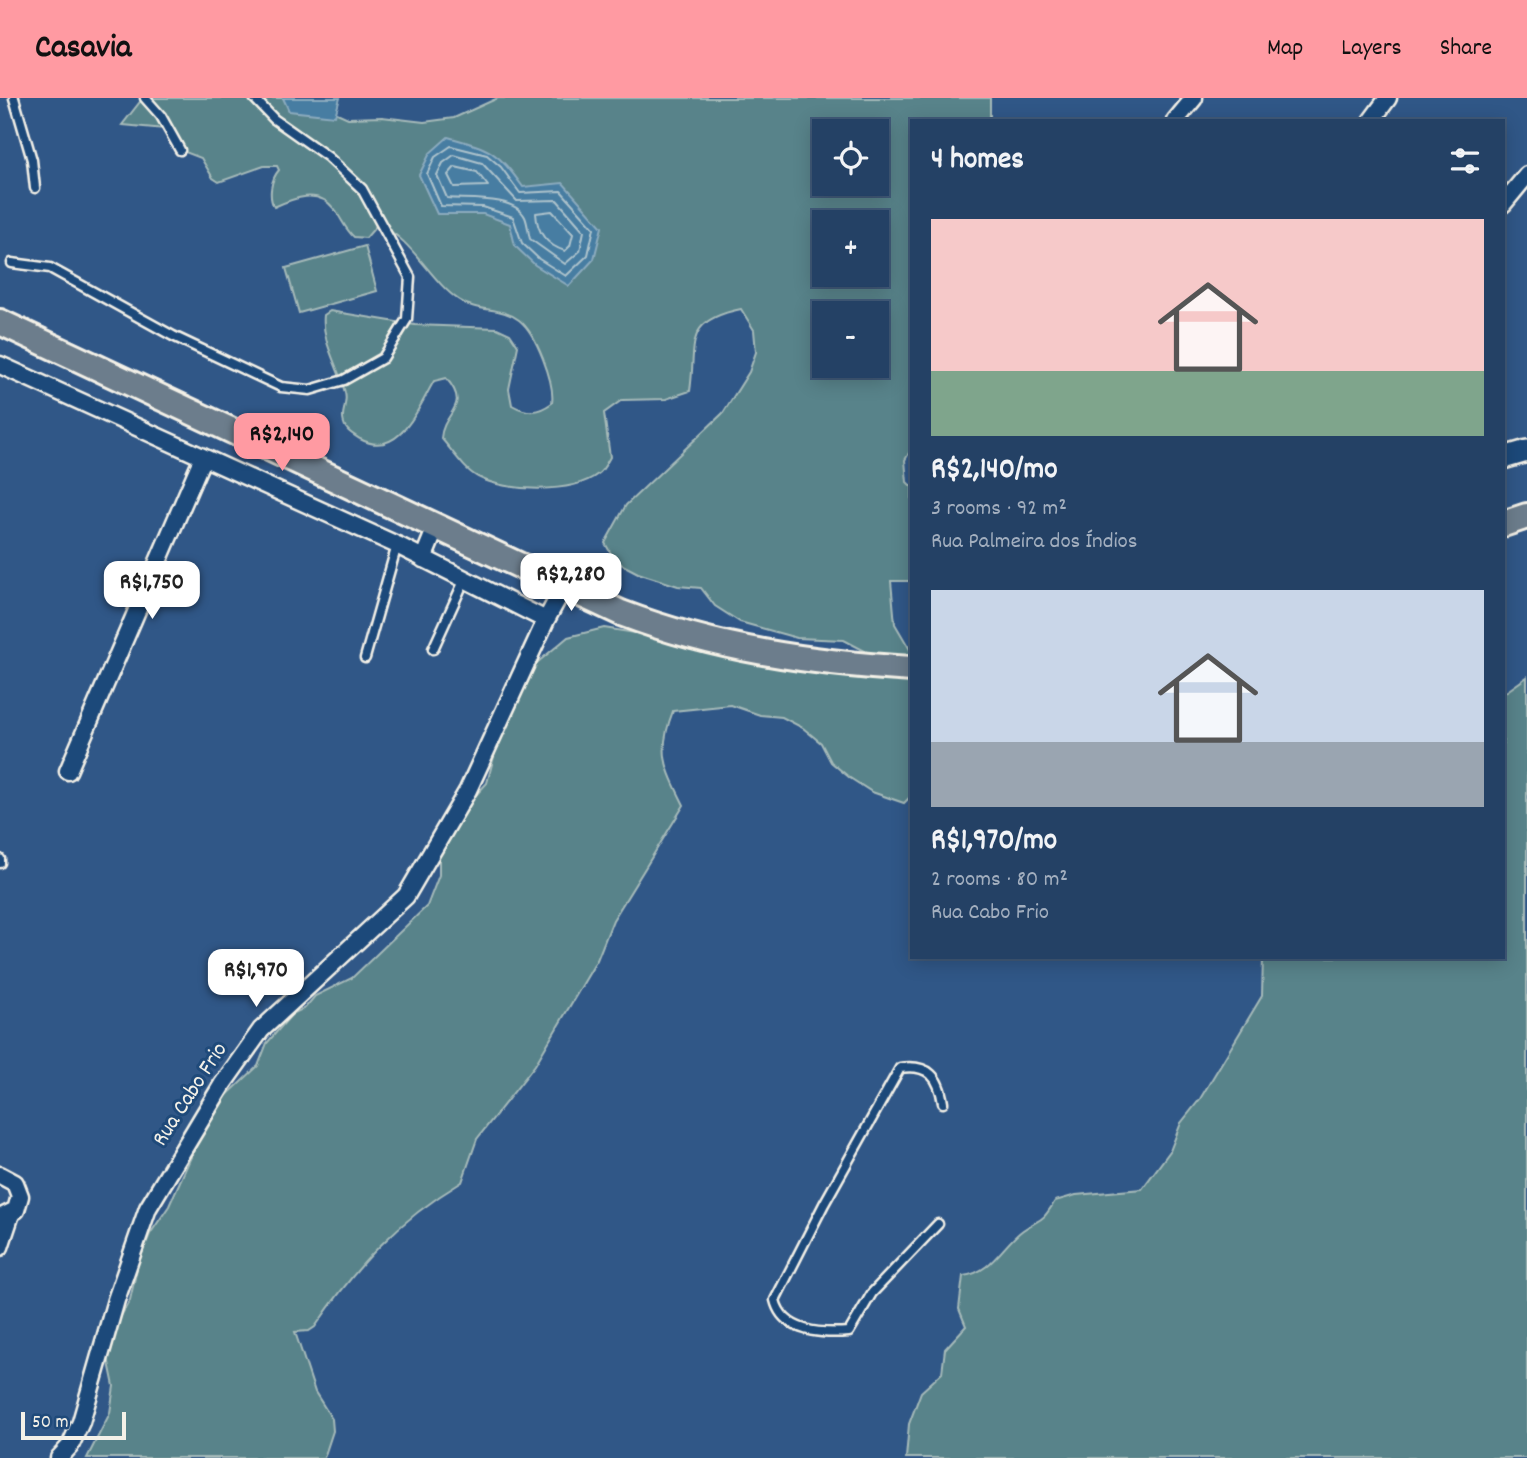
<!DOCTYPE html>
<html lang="en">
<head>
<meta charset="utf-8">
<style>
	:root { --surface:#244165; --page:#304c6e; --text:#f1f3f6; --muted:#a3afbf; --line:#415a79; --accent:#ff9aa2 }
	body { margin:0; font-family:Dekko,sans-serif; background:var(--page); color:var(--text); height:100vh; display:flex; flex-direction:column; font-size:26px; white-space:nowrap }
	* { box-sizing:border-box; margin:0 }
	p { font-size:23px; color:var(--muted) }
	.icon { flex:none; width:38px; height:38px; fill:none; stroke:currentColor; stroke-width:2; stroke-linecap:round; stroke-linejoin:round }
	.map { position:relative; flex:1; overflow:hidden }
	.panel { position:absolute; left:910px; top:21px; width:595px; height:840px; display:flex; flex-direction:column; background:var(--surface); border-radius:0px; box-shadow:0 4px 18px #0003,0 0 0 2px var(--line) }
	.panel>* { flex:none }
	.controls { position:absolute; left:812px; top:21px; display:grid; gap:14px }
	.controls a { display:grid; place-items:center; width:77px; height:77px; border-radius:0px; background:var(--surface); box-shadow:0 4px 18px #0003,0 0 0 2px var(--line); font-size:35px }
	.scale { position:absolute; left:21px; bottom:18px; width:105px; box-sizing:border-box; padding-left:7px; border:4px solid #f4f1e8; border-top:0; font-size:19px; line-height:24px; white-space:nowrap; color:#f4f1e8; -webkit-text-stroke:5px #1f4a7a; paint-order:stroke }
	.price { position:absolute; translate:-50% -60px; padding:0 16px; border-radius:14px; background:#fff; color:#222; font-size:23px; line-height:46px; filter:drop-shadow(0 2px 4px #0008) }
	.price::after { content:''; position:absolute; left:50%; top:42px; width:21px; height:16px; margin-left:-10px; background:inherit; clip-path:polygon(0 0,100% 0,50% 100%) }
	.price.on { background:var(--accent); color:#111 }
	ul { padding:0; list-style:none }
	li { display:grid; align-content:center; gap:14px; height:371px; padding:0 21px }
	li span { display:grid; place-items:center; height:217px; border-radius:0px; color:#555 }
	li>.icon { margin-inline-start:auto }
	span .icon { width:126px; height:126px; fill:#fffc; stroke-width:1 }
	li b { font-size:30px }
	h2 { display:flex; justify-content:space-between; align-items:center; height:84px; padding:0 21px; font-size:30px }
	header { display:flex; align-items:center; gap:42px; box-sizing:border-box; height:98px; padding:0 35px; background:var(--accent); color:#111 }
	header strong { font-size:33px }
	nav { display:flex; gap:38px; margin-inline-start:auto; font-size:24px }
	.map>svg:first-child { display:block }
	.green { fill:#58838a; stroke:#a6bab9; stroke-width:2; fill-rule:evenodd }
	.water { fill:#467da2; stroke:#8cabbe; stroke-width:2 }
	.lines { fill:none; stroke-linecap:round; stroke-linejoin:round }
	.shore { stroke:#aec3cc; stroke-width:2 }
	.lane-casing { stroke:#f4f1e8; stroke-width:13 }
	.street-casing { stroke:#f4f1e8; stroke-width:21 }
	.secondary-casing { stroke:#f4f1e8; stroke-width:26 }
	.primary-casing { stroke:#f4f1e8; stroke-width:30 }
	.lane { stroke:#1f4a7a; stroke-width:8 }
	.street { stroke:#1f4a7a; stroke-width:16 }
	.secondary { stroke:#1f4a7a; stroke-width:21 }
	.primary { stroke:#6c7d8c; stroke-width:24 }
	.labels { text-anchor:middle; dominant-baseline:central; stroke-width:6; stroke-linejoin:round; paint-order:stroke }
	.street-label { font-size:23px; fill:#f4f1e8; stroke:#1f4a7a }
</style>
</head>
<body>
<header>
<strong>Casavia</strong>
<nav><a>Map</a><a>Layers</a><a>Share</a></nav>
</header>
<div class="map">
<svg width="1527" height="1360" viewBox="0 0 1527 1360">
	<rect width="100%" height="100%" fill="#305787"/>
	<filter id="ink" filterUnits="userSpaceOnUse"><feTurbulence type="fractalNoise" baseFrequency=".0143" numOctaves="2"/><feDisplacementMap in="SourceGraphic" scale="14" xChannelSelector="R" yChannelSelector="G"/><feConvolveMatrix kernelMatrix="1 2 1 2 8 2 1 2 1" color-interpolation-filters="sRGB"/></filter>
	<g filter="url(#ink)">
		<path class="green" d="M143,0H304L348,20L382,19L424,24L454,20L498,0H990V23H912V350L905,362L907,384L912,389V483H891L895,526L912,555V563L882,562L844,542L797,540L740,524L715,508L701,490L678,488L638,475L615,463L605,445L626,407L723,315L749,274L756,254L754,232L741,211C682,223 697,246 690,293L666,301L622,302L604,315L610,359C607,364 603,373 598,376C572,396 506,394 478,379C464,372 452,352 441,340C443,313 472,310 446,280L434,283C418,310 399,362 360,341C352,336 344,332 343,321C342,312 348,304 345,295C339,269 321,244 324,217L330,213L415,227L497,230L510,236L518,248L509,291L512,307C528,316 538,315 552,305C555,285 536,235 519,222C501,208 478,215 459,202C429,182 411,138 377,127L366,140L354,139C345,131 342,121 334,111C318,90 294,100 274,109C268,98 271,81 279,72L277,68H264L219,84L213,80L201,60L185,54L165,31L122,27ZM824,33H877V86H824ZM824,124H877V177H824ZM824,215H877V268H824Z
			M365,148L377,193L299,215L286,170Z
			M604,530L912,579V697L904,705L872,694L850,680L831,664L821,645L803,630L782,619L760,617L731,607L673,613C657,654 665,669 684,707L613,822L597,862L535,967L477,1041L462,1084C397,1123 358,1166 315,1229L309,1233L295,1234L315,1294L332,1321L333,1333L324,1360H87L110,1315L114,1288L107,1255V1243L130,1202L138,1166L150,1136L169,1108L207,1023L223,1001L258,968L267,945L292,916L305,910L315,898L352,880L427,808L439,777V747L459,699L476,697L487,685L505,617L520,579L568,539Z
			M1527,579V1360H906L909,1326L921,1294L942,1275L945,1251L966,1228L959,1211L963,1178C992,1175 1002,1147 1023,1132C1042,1119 1041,1126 1055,1103L1076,1097L1142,1091L1170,1053L1181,1025L1200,1001L1262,898L1263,859H1503V596Z"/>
		<path class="water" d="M283,0H340L335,18L289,13Z
			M448,39C491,51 496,52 523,89L563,85L602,129L594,161L569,188L535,167L515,148L510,126L483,116H437L419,77L430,55Z"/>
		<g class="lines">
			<path class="shore" d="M451,48L487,57L501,69L520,95L561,93L594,130L588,157L566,178L539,161L522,145L513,119L483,109L441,108L427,76L435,59Z
				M454,57L482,65L517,103L557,102L584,133L580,153L565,166L530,141C528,134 528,126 525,119C514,97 467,102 447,100L437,77L443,65Z
				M455,69L477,74L488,88L454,89L448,77Z
				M552,113L573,136L570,148L565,153C546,147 537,134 536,115Z"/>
			<defs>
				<path id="lane" d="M14,0L32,62L35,90
					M145,0L161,18L180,52
					M12,165L50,170L173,238L281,289L310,292L344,282L383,260L407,221L410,179L362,91L328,59L274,21L254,0
					M433,551L464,483
					M365,560L397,447
					M0,761V765
					M938,1126L872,1195L849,1234C822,1236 783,1235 775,1202L824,1106L900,970C929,966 939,979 943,1005"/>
				<path id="street" d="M1175,23L1194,0
					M1371,23L1388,0
					M1503,106L1527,77
					M0,267L397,447L546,522
					M423,461L437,427
					M68,673L203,359
					M0,1077L15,1085L20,1098L16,1112L0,1120
					M0,1149L11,1116
					M59,1360L70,1348L81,1324L116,1202L148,1110L222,987L261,932L406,798L468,692L546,522L564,489"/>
				<path id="secondary" d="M1503,360L1527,353"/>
				<path id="primary" d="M0,224L621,515C716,551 812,565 912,571
					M1503,426L1527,418"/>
			</defs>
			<use href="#lane" class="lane-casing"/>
			<use href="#street" class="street-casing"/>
			<use href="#secondary" class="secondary-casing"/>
			<use href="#primary" class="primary-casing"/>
			<use href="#lane" class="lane"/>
			<use href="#street" class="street"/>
			<use href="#secondary" class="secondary"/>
			<use href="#primary" class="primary"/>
		</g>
	</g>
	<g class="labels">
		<g class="street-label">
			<text transform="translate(191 997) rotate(-57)">Rua Cabo Frio</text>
		</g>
	</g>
</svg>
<div class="controls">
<a><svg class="icon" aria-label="locate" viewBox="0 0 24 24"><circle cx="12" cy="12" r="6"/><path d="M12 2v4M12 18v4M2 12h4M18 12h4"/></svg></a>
<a>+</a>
<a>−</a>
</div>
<div class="scale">50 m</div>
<b class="price on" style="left:282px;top:375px">R$2,140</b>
<b class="price" style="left:571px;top:515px">R$2,280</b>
<b class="price" style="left:152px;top:523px">R$1,750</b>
<b class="price" style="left:256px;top:911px">R$1,970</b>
<section class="panel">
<h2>4 homes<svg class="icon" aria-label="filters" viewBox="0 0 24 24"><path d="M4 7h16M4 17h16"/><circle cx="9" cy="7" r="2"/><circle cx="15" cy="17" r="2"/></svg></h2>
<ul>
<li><span style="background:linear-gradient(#f6c9c9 70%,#7fa58c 0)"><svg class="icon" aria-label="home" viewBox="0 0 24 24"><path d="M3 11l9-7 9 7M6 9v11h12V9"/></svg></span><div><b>R$2,140/mo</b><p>3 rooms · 92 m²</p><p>Rua Palmeira dos Índios</p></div></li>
<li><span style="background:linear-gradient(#c9d6e8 70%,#9aa5b1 0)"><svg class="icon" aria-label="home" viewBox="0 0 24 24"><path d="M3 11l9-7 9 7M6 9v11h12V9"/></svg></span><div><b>R$1,970/mo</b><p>2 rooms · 80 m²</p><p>Rua Cabo Frio</p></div></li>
</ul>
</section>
</div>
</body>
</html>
